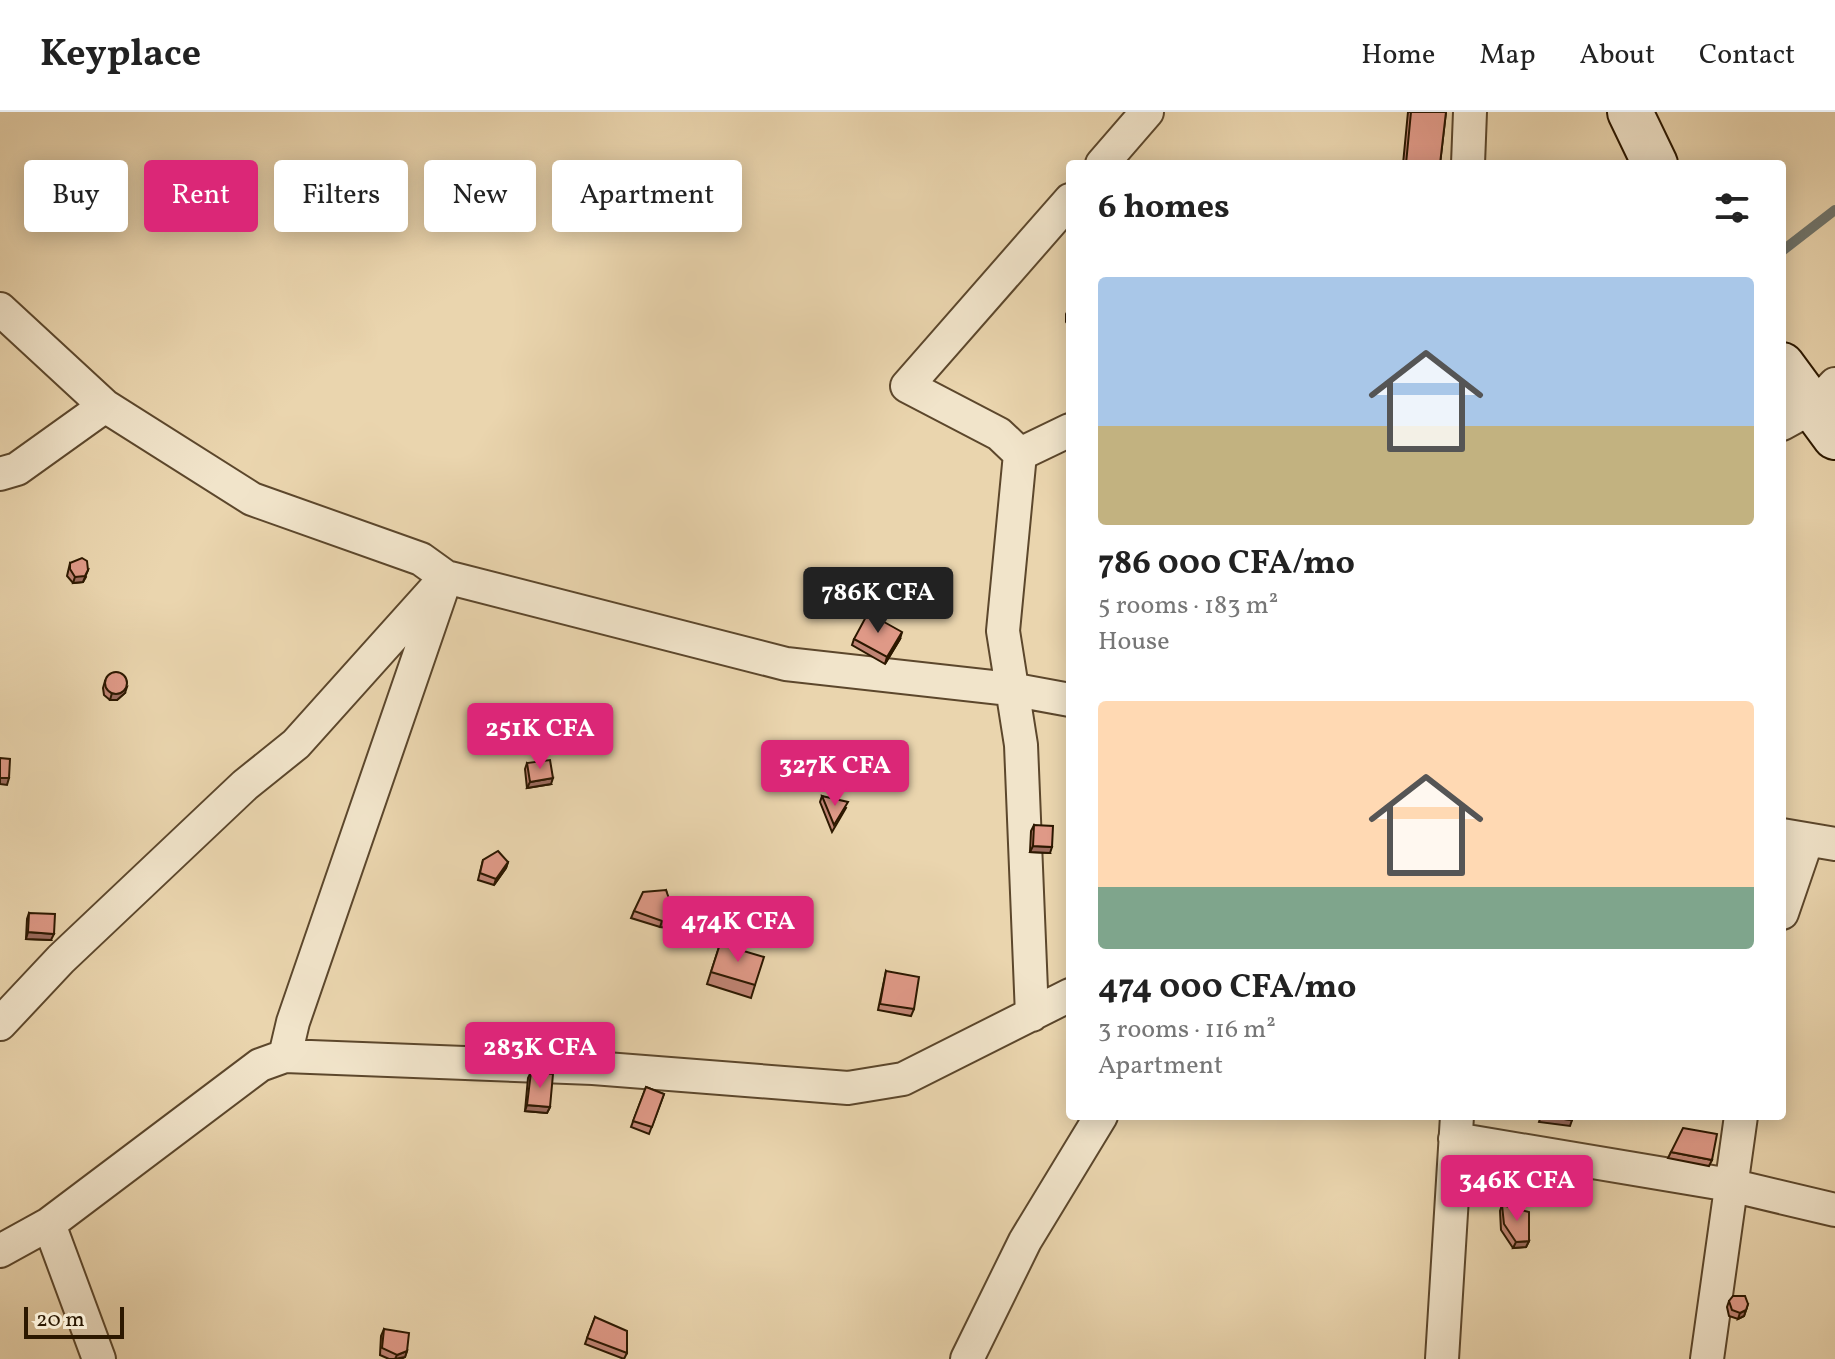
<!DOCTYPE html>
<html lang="en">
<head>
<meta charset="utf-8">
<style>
	:root { --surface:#fff; --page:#f2f2f2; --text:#222; --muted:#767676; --line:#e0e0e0; --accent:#db2777 }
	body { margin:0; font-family:Vollkorn,serif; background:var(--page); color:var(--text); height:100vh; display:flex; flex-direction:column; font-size:30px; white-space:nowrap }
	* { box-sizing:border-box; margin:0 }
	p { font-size:26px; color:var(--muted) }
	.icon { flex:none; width:44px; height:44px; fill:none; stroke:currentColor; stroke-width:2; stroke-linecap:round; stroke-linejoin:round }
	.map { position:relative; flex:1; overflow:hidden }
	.details { position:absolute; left:1066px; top:48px; width:720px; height:960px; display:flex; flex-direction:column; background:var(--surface); border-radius:8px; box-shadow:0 4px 20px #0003 }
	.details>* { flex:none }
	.banner { position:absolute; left:24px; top:48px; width:760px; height:72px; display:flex; gap:16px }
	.scale { position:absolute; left:24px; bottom:20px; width:100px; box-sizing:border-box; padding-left:8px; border:4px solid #2c1800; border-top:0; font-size:22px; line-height:28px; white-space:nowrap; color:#2c1800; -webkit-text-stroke:6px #f1e4ca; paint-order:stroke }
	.price { position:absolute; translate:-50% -68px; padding:0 18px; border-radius:8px; background:var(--accent); color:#fff; font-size:26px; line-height:52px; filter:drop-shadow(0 2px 4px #0008) }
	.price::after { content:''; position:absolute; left:50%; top:48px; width:24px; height:18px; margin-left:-12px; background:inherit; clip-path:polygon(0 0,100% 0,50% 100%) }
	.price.selected { background:#222; color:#fff }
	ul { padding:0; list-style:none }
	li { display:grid; align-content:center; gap:16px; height:424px; padding:0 32px }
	li span { display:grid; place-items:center; height:248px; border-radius:8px; color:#555 }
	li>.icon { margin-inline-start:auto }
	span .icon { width:144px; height:144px; fill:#fffc; stroke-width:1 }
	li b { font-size:34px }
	h2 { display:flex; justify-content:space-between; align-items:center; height:96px; padding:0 32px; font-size:34px }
	.tag { padding:0 28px; border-radius:8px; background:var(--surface); box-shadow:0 4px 20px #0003; font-size:28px; line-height:72px }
	.tag.selected { background:var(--accent); color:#fff }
	header { display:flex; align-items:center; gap:48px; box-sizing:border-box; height:112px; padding:0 40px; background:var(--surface); border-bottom:2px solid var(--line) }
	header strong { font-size:38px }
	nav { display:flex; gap:44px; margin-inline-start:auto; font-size:28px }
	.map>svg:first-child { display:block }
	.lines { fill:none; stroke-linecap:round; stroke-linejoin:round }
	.stream { stroke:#70766e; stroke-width:10 }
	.street-casing { stroke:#5c472c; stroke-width:36 }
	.secondary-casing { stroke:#2c1800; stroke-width:48 }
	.street { stroke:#f1e4ca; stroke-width:32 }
	.secondary { stroke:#f1e4ca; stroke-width:44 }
	.wall { fill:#c08474; stroke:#2c1800; stroke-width:2 }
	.shaded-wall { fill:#9c6b5e; stroke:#2c1800; stroke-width:2 }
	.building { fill:#df9987; stroke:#2c1800; stroke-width:2 }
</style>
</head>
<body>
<header>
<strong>Keyplace</strong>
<nav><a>Home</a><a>Map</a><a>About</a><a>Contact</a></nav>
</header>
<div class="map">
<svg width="1835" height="1247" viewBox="0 0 1835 1247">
	<rect width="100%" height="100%" fill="#ead5ae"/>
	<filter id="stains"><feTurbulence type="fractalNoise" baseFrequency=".0025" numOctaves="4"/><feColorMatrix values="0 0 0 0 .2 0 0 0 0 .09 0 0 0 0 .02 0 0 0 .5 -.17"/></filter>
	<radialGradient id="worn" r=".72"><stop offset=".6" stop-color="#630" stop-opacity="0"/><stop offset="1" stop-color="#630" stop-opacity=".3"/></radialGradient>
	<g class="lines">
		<path class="stream" d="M1782,139L1835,98"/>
		<defs>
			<path id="street" d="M1102,52L1147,0
				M1468,52L1470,0
				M0,197L105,294L252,387L421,447L446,465L786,552L1010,577L1070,588
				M1782,312L1813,295L1835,272
				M1020,342L1003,519L1021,633L1032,903
				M1020,342L999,322L907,274L1070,88
				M1020,342L1070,318
				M0,362L17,357L105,294
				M1782,723L1835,732
				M1782,801L1807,728
				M0,912L61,847L245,673L296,632L446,465
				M285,944L293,910L442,477
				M1455,1027L1730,1073L1835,1098
				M49,1112L99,1247
				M0,1139L49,1112L260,953L285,944L593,956L848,976L903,967L1070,883
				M967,1247L1025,1129L1101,1004
				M1442,1247L1457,1004
				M1707,1247L1741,1004"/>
			<path id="secondary" d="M1630,0L1655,52
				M1782,253L1835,325"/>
		</defs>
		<use href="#street" class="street-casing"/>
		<use href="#secondary" class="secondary-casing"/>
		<use href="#street" class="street"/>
		<use href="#secondary" class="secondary"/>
	</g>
	<path class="wall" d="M1408,0H1446L1440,52H1403Z
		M1070,195V215L1066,210V202Z
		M70,451L86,465L83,470L73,471L67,464Z
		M854,527H900L885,552L852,533Z
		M105,569L125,581L117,588H110L104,583L103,576Z
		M527,651L551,672L527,676L525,657Z
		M822,684L846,696L832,720L820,690Z
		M1034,713L1050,741L1030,740L1031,719Z
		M483,748L508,750L506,756L494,773L478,768Z
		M666,778L675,816L660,815L631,806L634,799Z
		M29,801L51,828L26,827L27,807Z
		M720,832L755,873L751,886L707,872Z
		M886,859L914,897L911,904L878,898Z
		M531,960L550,995L547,1001L525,999L528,966Z
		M646,975L664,982L649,1022L631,1015Z
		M1671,1040L1712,1048L1709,1054L1668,1046Z
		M1502,1093L1529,1129L1526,1135L1513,1136L1501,1118L1500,1099Z
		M1729,1189L1748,1192L1744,1204L1738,1207L1729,1204L1727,1195Z
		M595,1205L627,1241L624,1247L585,1232Z
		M384,1217L407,1239L405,1245L401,1247H389L380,1243L381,1224Z"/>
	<path class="shaded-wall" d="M88,458L83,470L73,471L75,465Z
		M902,520L900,527L885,552L887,545Z
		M127,575L125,581L117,588H110L112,581Z
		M0,666H9L7,673L0,672Z
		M553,666L551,672L527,676L530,670Z
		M1033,734L1052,735L1050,741L1030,740Z
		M508,750L506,756L494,773L496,767Z
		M662,809L677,810L675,816L660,815Z
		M28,820L54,822L51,828L26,827Z
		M527,993L550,995L547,1001L525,999Z
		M1541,1004L1572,1008L1570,1014L1539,1010Z
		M1529,1129L1526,1135L1513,1136L1516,1130Z
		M1746,1198L1744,1204L1738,1207L1740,1201Z
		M407,1239L405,1245L395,1247L397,1243Z"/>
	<path class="building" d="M1411,0H1446L1440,52H1406Z
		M82,446L87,449L88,458L85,464L75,465L70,457V451Z
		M868,501L902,520L887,545L854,527Z
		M105 571a11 11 0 1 1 22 0a11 11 0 1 1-22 0Z
		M0,646L10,647L9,666H0Z
		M550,648L553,666L530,670L527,651Z
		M822,684L848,690L834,713Z
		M1034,713L1053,714L1052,735L1033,734Z
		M498,739L508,750L496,767L480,761L483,748Z
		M666,778L677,810L662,809L634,799L643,780Z
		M29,801L55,802L54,822L28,820Z
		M720,832L764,845L755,873L711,860Z
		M886,859L919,865L914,897L880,892Z
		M531,960L553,962L550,995L527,993Z
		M646,975L664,982L652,1015L633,1009Z
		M1542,1004H1572V1008Z
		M1683,1016L1717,1022L1712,1048L1671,1040Z
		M1502,1093L1529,1100V1129L1516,1130L1504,1112Z
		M1733,1184H1745L1748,1192L1746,1198L1740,1201L1732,1198L1729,1189Z
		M595,1205L627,1219V1241L587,1226Z
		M384,1217L409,1221L407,1239L397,1243L382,1236Z"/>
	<rect width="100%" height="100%" filter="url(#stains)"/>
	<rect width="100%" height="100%" fill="url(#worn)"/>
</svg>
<div class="scale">20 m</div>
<b class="price selected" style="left:878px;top:523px">786K CFA</b>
<b class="price" style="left:540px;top:659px">251K CFA</b>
<b class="price" style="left:835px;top:696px">327K CFA</b>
<b class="price" style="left:738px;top:852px">474K CFA</b>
<b class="price" style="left:540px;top:978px">283K CFA</b>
<b class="price" style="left:1517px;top:1111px">346K CFA</b>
<div class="banner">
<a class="tag">Buy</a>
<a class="tag selected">Rent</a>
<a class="tag">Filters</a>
<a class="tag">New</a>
<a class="tag">Apartment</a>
</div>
<section class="details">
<h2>6 homes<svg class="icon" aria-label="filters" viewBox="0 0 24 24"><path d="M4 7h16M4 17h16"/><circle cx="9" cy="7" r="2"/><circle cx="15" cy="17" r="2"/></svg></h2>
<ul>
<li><span style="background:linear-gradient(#a9c7e8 60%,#c2b280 0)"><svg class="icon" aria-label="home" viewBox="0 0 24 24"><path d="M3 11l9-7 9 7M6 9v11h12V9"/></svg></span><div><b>786 000 CFA/mo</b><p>5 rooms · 183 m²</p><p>House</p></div></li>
<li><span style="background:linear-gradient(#ffd9b3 75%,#7fa58c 0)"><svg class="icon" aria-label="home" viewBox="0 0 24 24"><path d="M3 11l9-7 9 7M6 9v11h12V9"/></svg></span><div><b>474 000 CFA/mo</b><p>3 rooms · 116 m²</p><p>Apartment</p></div></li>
</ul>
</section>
</div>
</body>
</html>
